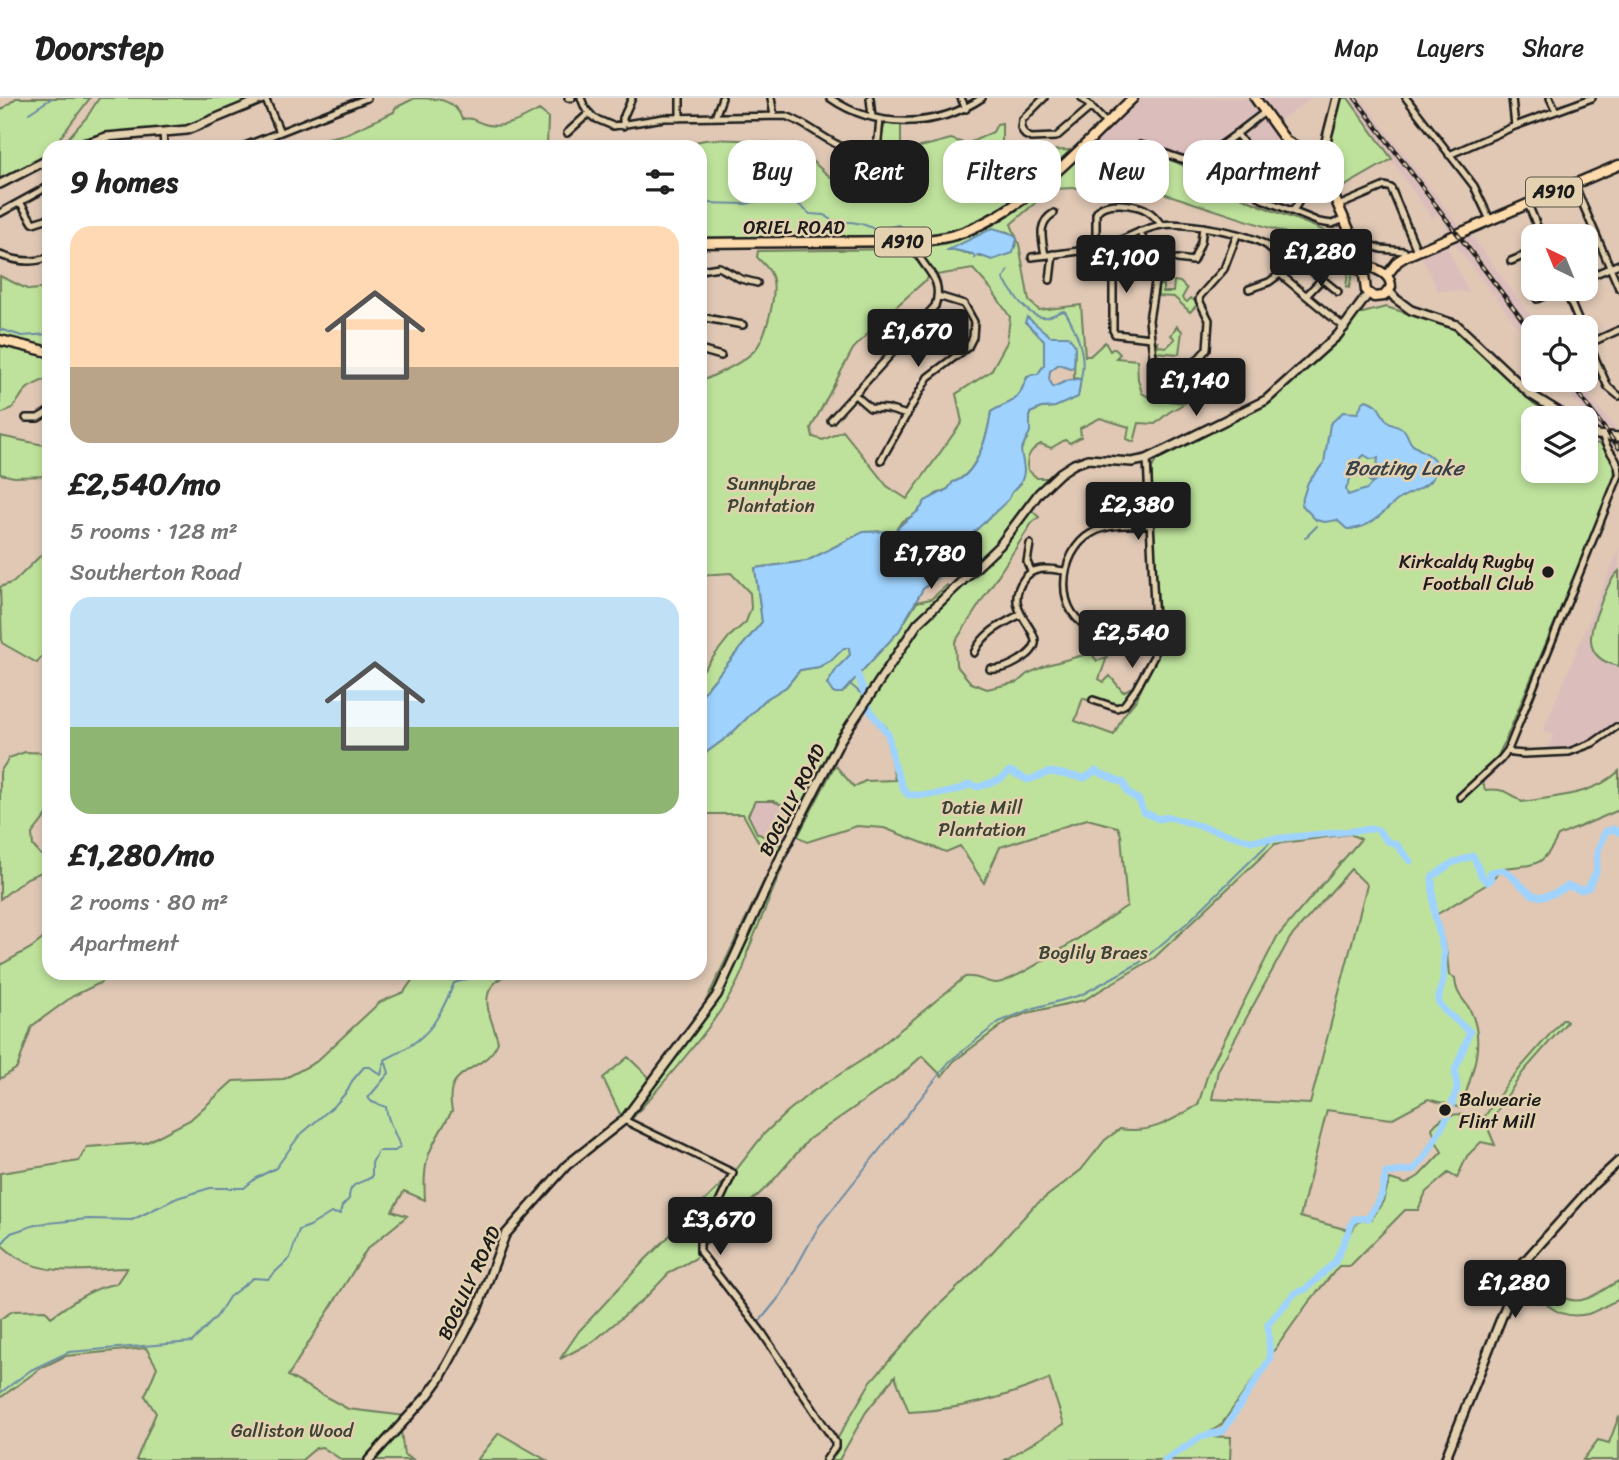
<!DOCTYPE html>
<html lang="en">
<head>
<meta charset="utf-8">
<style>
	:root { --surface:#fff; --page:#f6f6f6; --text:#222; --muted:#767676; --line:#e0e0e0; --accent:#1c1c1c }
	body { margin:0; font-family:Sriracha,sans-serif; background:var(--page); color:var(--text); height:100vh; display:flex; flex-direction:column; font-size:26px; white-space:nowrap }
	* { box-sizing:border-box; margin:0 }
	p { font-size:23px; color:var(--muted) }
	.icon { flex:none; width:38px; height:38px; fill:none; stroke:currentColor; stroke-width:2; stroke-linecap:round; stroke-linejoin:round }
	.map { position:relative; flex:1; overflow:hidden }
	.sheet { position:absolute; left:42px; top:42px; width:665px; height:840px; display:flex; flex-direction:column; background:var(--surface); border-radius:21px; box-shadow:0 4px 10px #0003 }
	.sheet>* { flex:none }
	.banner { position:absolute; left:728px; top:42px; width:665px; height:63px; display:flex; gap:14px }
	.needle { width:46px; rotate:317deg }
	.controls { position:absolute; left:1521px; top:126px; display:grid; gap:14px }
	.controls a { display:grid; place-items:center; width:77px; height:77px; border-radius:14px; background:var(--surface); box-shadow:0 4px 10px #0003; font-size:35px }
	.price { position:absolute; translate:-50% -60px; padding:0 16px; border-radius:7px; background:var(--accent); color:#fff; font-size:23px; line-height:46px; filter:drop-shadow(0 2px 4px #0008) }
	.price::after { content:''; position:absolute; left:50%; top:42px; width:21px; height:16px; margin-left:-10px; background:inherit; clip-path:polygon(0 0,100% 0,50% 100%) }
	.price.selected { background:#222; color:#fff }
	ul { padding:0; list-style:none }
	li { display:grid; align-content:center; gap:14px; height:371px; padding:0 28px }
	li span { display:grid; place-items:center; height:217px; border-radius:21px; color:#555 }
	li>.icon { margin-inline-start:auto }
	span .icon { width:126px; height:126px; fill:#fffc; stroke-width:1 }
	li b { font-size:30px }
	h2 { display:flex; justify-content:space-between; align-items:center; height:84px; padding:0 28px; font-size:30px }
	.chip { padding:0 24px; border-radius:21px; background:var(--surface); box-shadow:0 4px 10px #0003; font-size:24px; line-height:63px }
	.chip.selected { background:var(--accent); color:#fff }
	header { display:flex; align-items:center; gap:42px; box-sizing:border-box; height:98px; padding:0 35px; background:var(--surface); border-bottom:2px solid var(--line) }
	header strong { font-size:33px }
	nav { display:flex; gap:38px; margin-inline-start:auto; font-size:24px }
	.map>svg:first-child { display:block }
	.built { fill:#dbbebc }
	.green { fill:#bee29c; stroke:#6d7f5c; stroke-width:2; fill-rule:evenodd }
	.water { fill:#9fd3fd; stroke:#6b8aa3; stroke-width:2; fill-rule:evenodd }
	.lines { fill:none; stroke-linecap:round; stroke-linejoin:round }
	.stream { stroke:#6b8aa3; stroke-width:2 }
	.river { stroke:#9fd3fd; stroke-width:7 }
	.street-casing { stroke:#1c1c1c; stroke-width:10 }
	.secondary-casing { stroke:#1c1c1c; stroke-width:12 }
	.primary-casing { stroke:#1c1c1c; stroke-width:13 }
	.street { stroke:#e4d1af; stroke-width:5 }
	.secondary { stroke:#e4d1af; stroke-width:7 }
	.primary { stroke:#fedbac; stroke-width:8 }
	.rail-casing { stroke:#1c1c1c; stroke-width:4.5 }
	.rail { stroke:#e4d1af; stroke-width:2; stroke-dasharray:5; stroke-linecap:butt }
	.poi-dot { fill:#1c1c1c; stroke:#e4d1af; stroke-width:2.5 }
	.labels { text-anchor:middle; dominant-baseline:central; stroke-width:5; stroke-linejoin:round; paint-order:stroke }
	.shield { fill:#e4d1af; stroke:#585248; stroke-width:2 }
	.shield-label { font-size:18px; font-weight:bold; fill:#1c1c1c }
	.street-label { font-size:19px; fill:#1c1c1c; stroke:#e4d1af }
	.park-label { font-size:19px; fill:#3c4436; stroke:#e4d1af }
	.poi-label { font-size:19px; fill:#1c1c1c; stroke:#e4d1af; text-anchor:end }
	.water-label { font-size:21px; font-style:italic; fill:#364149; stroke:#e4d1af }
</style>
</head>
<body>
<header>
<strong>Doorstep</strong>
<nav><a>Map</a><a>Layers</a><a>Share</a></nav>
</header>
<div class="map">
<svg width="1619" height="1362" viewBox="0 0 1619 1362">
	<rect width="100%" height="100%" fill="#e0c8b5"/>
	<filter id="ink" filterUnits="userSpaceOnUse"><feTurbulence type="fractalNoise" baseFrequency=".0143" numOctaves="2"/><feDisplacementMap in="SourceGraphic" scale="14" xChannelSelector="R" yChannelSelector="G"/><feConvolveMatrix kernelMatrix="1 2 1 2 8 2 1 2 1" color-interpolation-filters="sRGB"/></filter>
	<g filter="url(#ink)">
		<path class="built" d="M1138,0H1249L1276,36L1262,84L1240,95L1181,62L1162,54L1142,51L1084,53Z
			M1261,0H1311L1278,24Z
			M1348,0H1361L1462,131L1449,136L1439,115L1432,120Z
			M1471,137L1539,229H1533V248L1453,144Z
			M1446,146L1469,195L1458,193H1438L1421,157Z
			M1559,282H1578L1616,332L1595,329Z
			M1619,450V628L1575,651L1562,652L1548,650L1554,637L1543,633Z
			M755,702H773L798,714L781,747L757,735L748,717Z"/>
		<path class="green" d="M16,0H90L53,49H49V54L45,60L0,82V13Z
			M99,0H254L190,27L84,40L60,49L87,19Z
			M415,0C435,0 455,0 462,21C472,19 475,23 484,26C503,32 523,21 539,12L548,19L547,49H288L346,36L394,14L395,10Z
			M1341,0H1348L1392,61L1336,93L1325,67Z
			M888,24L901,26V54L951,41L967,46L993,34L997,26L1002,25V53L1071,52C1040,80 1011,109 972,125C936,141 895,138 856,138C804,139 752,139 700,140V49H674C684,47 694,44 705,42C717,40 779,44 790,49C810,56 820,74 838,84C861,96 883,77 897,60L893,62L880,47L884,28Z
			M1141,54C1179,60 1201,79 1235,96C1272,115 1313,125 1350,145L1357,164L1358,177L1352,176L1349,190L1346,189L1348,175L1307,142L1157,93L1100,89L1051,91L1011,126L1019,146L1029,203L1039,212L1081,207L1085,258H1090L1105,244L1110,253L1114,250L1120,256L1116,260L1137,262L1138,281L1142,295L1152,301L1185,305L1168,315L1155,326L1139,325L1134,344L1127,341L1129,329L1100,320L1080,330L1081,339L1070,345L1065,342L1051,350L1041,346C1031,351 1025,360 1028,372L1037,380H1047L994,450L958,483L953,463L949,456L950,452L973,435L1021,385V352L1028,339L1030,315L1041,310L1055,309L1079,295L1080,281L1074,280L1075,247L1061,238H1050L1025,224L1044,242V267L1038,276L1027,279L1020,296L1014,302L991,314C988,336 977,377 953,384L948,391L936,396L913,418L902,423L895,433L863,434L807,463L755,470L762,524L700,599V576L729,539L746,524L751,510L750,495L731,475L700,477V284C718,275 738,268 753,254C766,243 779,192 771,176C769,170 761,164 757,159L758,153L911,151L912,157L928,176V180L880,223L853,251L811,330L813,339L823,342L843,333L887,388L907,401L962,324L956,296L991,273L1007,244L1010,219L992,192L973,171L937,177L916,154L918,149C986,146 1035,100 1081,56ZM1001,133L1008,134L1016,146L1012,155L981,159L955,152Z
			M0,178L29,192L49,190V250L0,237Z
			M1174,183L1180,184L1187,191L1182,200L1187,204L1191,200L1198,206L1190,214L1174,199L1158,198V187H1163V194H1173Z
			M1386,209L1450,228L1533,305L1555,320H1533V373H1586V341L1592,345L1601,346L1615,366L1614,382L1506,641L1498,658L1481,677L1485,692C1501,690 1510,694 1522,704C1556,698 1593,698 1619,673V712L1558,738C1542,771 1536,766 1502,770L1489,785L1436,817L1447,856L1449,877L1455,880C1456,899 1464,899 1471,914C1486,946 1471,978 1461,1010L1428,1001L1391,1021L1327,1012L1300,1119L1352,1133L1357,1124L1372,1121L1383,1103L1390,1081L1406,1086L1419,1078L1442,1054L1436,1043L1432,1030C1445,1013 1464,1013 1481,1024L1509,983L1563,921L1567,924L1523,974L1487,1028L1495,1047L1481,1044L1467,1058L1457,1080L1448,1075L1426,1094L1418,1112H1405L1350,1168H1339L1308,1205L1221,1327L1204,1338L1231,1339L1230,1362H1005L1064,1326L1049,1281C1005,1300 957,1312 909,1314L895,1278L866,1314L839,1362H822L836,1343L871,1283L937,1209L978,1170L1033,1109L1081,1072L1105,1042L1120,1031C1152,1036 1170,1023 1198,1007L1209,972L1277,839L1361,741L1350,736L1275,746L1154,860L1084,902L1027,915L1008,923L954,963L942,978L922,958L901,977L809,1041L771,1085L700,1151L696,1160L670,1174L646,1199L594,1243L560,1261L579,1233L645,1162L736,1072L764,1036L787,1014L809,996L867,959L965,879C980,877 984,885 996,885C1016,885 1105,822 1127,808L1121,737L1118,729L1087,721L1000,749L984,785L960,748L946,754L884,730L857,728L807,744L798,738L835,667L854,689L865,683L895,682L887,641V630L872,614L868,603L909,541L946,501L991,461L1015,436L1031,412L1039,419L1032,425L955,544L956,567L971,585L987,591L1018,584L1027,576L1047,567L1091,555L1097,563L1107,559L1099,581L1104,584L1110,578L1123,594L1136,587L1123,604L1117,607L1090,598L1089,603L1083,600L1075,623L1114,637L1123,618L1136,602L1157,558L1160,533L1152,418V370L1157,361L1267,304L1346,234L1359,216ZM1351,771L1367,787L1310,1006L1212,1001L1218,972L1290,840Z
			M1177,228L1182,233L1179,256L1155,254L1156,244H1158V248L1167,249L1175,241L1171,237Z
			M0,248L49,259V280C42,283 34,286 28,290C16,299 22,308 0,316Z
			M0,338L49,348V378L14,379L0,376Z
			M46,452H49V548L37,565L2,545L0,489L14,484Z
			M1619,473V568C1578,560 1591,529 1602,502C1607,491 1610,481 1619,473Z
			M947,487L951,491L910,529L846,625L798,714L773,703H755L748,717L757,735L781,747L778,754L787,758L747,855C743,900 662,985 631,1022L628,1020L710,911L704,907L778,754L759,745L743,716H709L700,721V659L730,637L766,601L786,589L800,572L819,569L844,550L849,549L850,557L838,570L827,586L842,595L899,533L917,504L931,501Z
			M25,654L49,655V714L32,736L33,748L41,757L49,758V771L27,780L0,801V674L9,660Z
			M49,836V875H110L100,885L73,898L32,928L17,970L0,981V867L31,850Z
			M417,875H509C473,893 491,916 498,944C485,977 442,965 452,1013C431,1050 422,1057 425,1102L404,1093L392,1113L407,1118L367,1151L288,1278L348,1311L406,1318L364,1362H342L322,1349L316,1350L302,1362H136L156,1315L145,1298L157,1269L146,1250L65,1258L41,1270L0,1300V1221L13,1213L45,1212L51,1219C70,1206 92,1189 116,1186L127,1170C92,1170 50,1180 18,1160C11,1156 6,1150 0,1146V1075L79,1063L87,1049L145,1045L190,1022L233,983L284,981L316,964L380,904L404,894Z
			M628,959L652,982L622,1020L603,980Z
			M1529,1164C1543,1179 1560,1210 1585,1201C1596,1198 1608,1188 1619,1183V1202C1608,1205 1598,1213 1588,1216C1551,1224 1539,1198 1523,1172Z
			M1619,1318V1362H1583L1598,1342L1609,1345Z
			M401,1333L404,1357L414,1362H374Z
			M499,1335L546,1362H477Z"/>
		<path class="water" d="M993,130L1013,136L1017,141L1013,155L992,162L978,157L975,160L973,156L955,152L946,153Z
			M1027,219L1050,238H1068L1075,247L1074,269L1070,270L1059,266L1050,273L1049,281L1053,289L1069,282L1081,281L1078,299L1055,309L1041,310L1030,315V334L1021,352C1022,364 1028,375 1019,387C1014,393 1011,393 1009,401L973,435L955,447L949,456L953,463L949,470L923,491L899,533L842,595H833L827,586L838,569L850,557L849,550H844L832,562L819,569L800,572L786,589L766,601L730,637L700,659V599L762,524L755,470L807,463L863,434L895,433C904,421 919,417 925,403L948,391L953,384C977,378 988,336 991,314C1000,307 1014,306 1020,295C1026,285 1024,276 1038,276L1044,267V242L1025,224Z
			M1366,302C1382,307 1379,315 1389,325C1393,328 1399,328 1404,332C1408,336 1408,342 1412,346C1420,354 1439,357 1436,372C1432,390 1410,393 1398,402C1382,414 1370,432 1347,431L1337,422L1325,424L1316,422L1301,406L1308,384L1324,365L1330,326L1343,314L1358,315L1362,305ZM1364,357L1371,361L1378,360L1377,369L1368,376L1369,383L1372,384L1375,380L1376,381L1367,391L1348,397L1346,391L1351,379L1360,377L1364,371L1359,362Z"/>
		<g class="lines">
			<path class="stream" d="M29,15L52,0
				M700,105L746,106L758,103L798,106L810,116L825,117L833,124C848,123 865,124 877,133L898,127L909,133
				M1008,173L1003,181C1012,193 1028,222 1047,219C1052,218 1058,214 1064,213L1066,215C1077,234 1087,257 1081,280
				M0,231L22,238L49,236
				M1305,440L1317,428
				M850,586L865,599
				M386,961C428,941 437,926 454,885L485,875
				M0,1148L11,1135L38,1126L88,1121L132,1122L177,1100L210,1090H244L256,1080L276,1070L299,1038L337,1005L348,992L352,983L364,969H370L381,977L384,965
				M759,1224L781,1197L819,1128L950,963L999,924L1034,910L1081,897L1139,865L1187,825L1273,741
				M0,1295L31,1272L69,1254L192,1244L217,1218L229,1199L253,1180L268,1181L290,1160L299,1132L310,1128L331,1115L340,1116L342,1108L349,1101C349,1084 359,1086 372,1079V1065L378,1053H395L400,1049C396,1035 387,1024 386,1009L372,1004L368,1000L389,975L385,962"/>
			<path class="river" d="M858,577L871,614L888,636L894,666L903,690L908,697C928,697 953,697 970,686L978,689L999,682L1010,673L1028,682L1050,674L1085,680L1095,673L1124,685L1128,695L1139,702L1143,714L1159,721L1169,719L1251,743L1372,731
				M1378,732L1387,743L1396,746L1410,763
				M1165,1362L1201,1339L1223,1333L1270,1261L1268,1226L1295,1195L1306,1191L1335,1164L1354,1121L1369,1120L1382,1096L1386,1075L1414,1072L1425,1059L1448,1018L1457,990L1455,972L1470,934L1444,912L1438,903L1443,882L1444,855L1434,814L1432,779L1452,765L1473,758C1479,768 1478,777 1487,784L1491,782L1490,774L1503,772C1531,790 1529,812 1568,788L1581,792L1588,790L1596,774L1598,753L1605,734L1613,731L1619,734"/>
			<defs>
				<path id="street" d="M265,0L280,34
					M568,0H572
					M581,0L585,10L594,20L613,28L664,20L785,18C812,25 844,63 872,51L878,42L880,21
					M680,0V20
					M771,0L774,18
					M830,0C876,32 937,30 982,0
					M870,0L872,19
					M961,0L966,11
					M1044,0L1022,22L1021,30L1025,37L1031,40L1056,39L1091,9
					M1082,0L1106,25
					M1406,0L1474,88L1490,122
					M1512,0L1515,28
					M1550,0L1556,13
					M715,19L722,0
					M623,28V20L632,0
					M163,35L164,49
					M567,35L589,15
					M1236,35L1251,55
					M1139,47C1156,50 1170,59 1186,62C1205,65 1249,25 1265,14
					M245,48L367,0
					M1449,57L1515,28L1592,0
					M1574,86L1619,190
					M1256,96L1262,101L1319,124L1332,126L1345,121
					M20,104L33,125L49,120
					M1528,106L1541,138
					M1338,108L1385,88L1391,90L1417,153
					M1293,113L1301,100L1317,86
					M0,115L49,88
					M1140,133L1156,178L1149,222L1154,268L1155,277L1161,285L1170,286L1179,282L1207,251L1209,222L1199,202L1200,198L1224,171L1237,137
					M1368,146L1381,151L1404,153L1406,158
					M1104,148L1113,175V232L1115,236L1151,240
					M1096,150V116C1102,101 1137,105 1149,114C1154,117 1158,123 1162,127
					M0,157C16,163 33,166 49,159
					M1045,157C1042,140 1037,125 1054,115
					M1032,159C1055,156 1079,154 1102,149C1122,144 1141,130 1162,127C1183,123 1257,136 1271,151C1277,158 1275,168 1280,176L1345,230
					M1177,161L1193,163L1201,144L1203,129
					M1511,163L1533,154
					M1307,169L1338,194
					M700,172L719,169L741,181L757,185
					M1586,180L1619,166
					M1050,182L1053,156
					M1249,191L1269,184L1280,176
					M1565,191L1581,229
					M1307,197L1322,181
					M1537,201L1560,191
					M700,219L743,227
					M1586,240L1608,289L1619,298
					M1588,246L1619,232
					M700,252L721,258
					M855,297L870,310L887,311L907,317
					M26,320H38L48,314
					M831,322L935,208C946,176 917,170 914,143
					M1603,338C1605,352 1619,360 1619,374
					M881,362L928,279L968,249L973,239L974,224L964,206L938,198
					M1151,427C1131,427 1109,425 1092,435C1057,454 1053,520 1095,531C1105,534 1142,528 1155,527
					M1030,446L1027,464L1031,473
					M974,555C983,535 1002,526 1021,516
					M990,571C1002,572 1010,568 1020,562C1026,558 1033,554 1035,546C1038,529 1002,511 1024,481C1034,467 1050,471 1064,473
					M1093,602L1117,610L1124,607L1136,591L1154,558L1155,527L1147,361
					M1508,652L1512,655L1524,656L1569,654L1593,645L1616,629
					M1460,699L1501,661L1508,652L1619,377
					M624,1022L733,1075L700,1145V1154L761,1233L835,1344V1349L826,1362"/>
				<path id="secondary" d="M76,49L106,39L187,32L265,0
					M1319,55L1324,51L1337,0
					M0,86L49,61
					M1389,193L1396,201L1411,212L1457,227L1530,296L1569,320
					M1586,330L1597,337L1619,339
					M369,1362L428,1297L439,1282L477,1212L505,1137L567,1067L624,1022L717,897L784,752L841,641L918,525L1000,447L1039,395L1060,375L1074,366L1088,361L1132,364L1147,361L1266,302L1338,237L1368,196
					M1445,1362L1523,1165L1593,1087L1619,1063"/>
				<path id="primary" d="M1255,0L1286,43L1297,49L1319,55L1320,67L1362,161L1366,193L1374,199L1384,198L1391,189C1391,174 1375,172 1363,165
					M700,145L914,143C932,142 950,140 966,133C1031,108 1083,47 1133,0
					M1387,177L1398,163L1406,158L1619,67
					M0,242L49,254"/>
			</defs>
			<use href="#street" class="street-casing"/>
			<use href="#secondary" class="secondary-casing"/>
			<use href="#primary" class="primary-casing"/>
			<use href="#street" class="street"/>
			<use href="#secondary" class="secondary"/>
			<use href="#primary" class="primary"/>
			<defs>
				<path id="rail" d="M1355,0L1533,236
					M1568,282L1619,350"/>
			</defs>
			<use href="#rail" class="rail-casing"/>
			<use href="#rail" class="rail"/>
		</g>
	</g>
	<g class="poi-dot">
		<circle cx="1548" cy="474" r="7"/>
		<circle cx="1445" cy="1012" r="7"/>
	</g>
	<g class="labels">
		<g class="shield">
			<rect x="1526" y="79.5" width="56" height="29" rx="5"/>
			<rect x="875" y="129.5" width="56" height="29" rx="5"/>
		</g>
		<g class="shield-label">
			<text x="1554" y="94">A910</text>
			<text x="903" y="144">A910</text>
		</g>
		<g class="street-label">
			<text x="794" y="129">ORIEL ROAD</text>
			<text transform="translate(792 702) rotate(-63)">BOGLILY ROAD</text>
			<text transform="translate(469 1185) rotate(-65)">BOGLILY ROAD</text>
		</g>
		<g class="park-label">
			<text x="771" y="385">Sunnybrae<tspan x="771" dy="22">Plantation</tspan></text>
			<text x="982" y="709">Datie Mill<tspan x="982" dy="22">Plantation</tspan></text>
			<text x="1093" y="854">Boglily Braes</text>
			<text x="292" y="1332">Galliston Wood</text>
		</g>
		<g class="poi-label">
			<text x="1534" y="463">Kirkcaldy Rugby<tspan x="1534" dy="22">Football Club</tspan></text>
			<text x="1459" y="1001" text-anchor="start">Balwearie<tspan x="1459" dy="22">Flint Mill</tspan></text>
		</g>
		<g class="water-label">
			<text x="1404" y="370">Boating Lake</text>
		</g>
	</g>
</svg>
<div class="controls">
<a><svg class="needle" viewBox="-14 -14 28 28"><path d="M0-13l5 13h-10z" fill="#e53935"/><path d="M0 13l5-13h-10z" fill="#767676"/></svg></a>
<a><svg class="icon" aria-label="locate" viewBox="0 0 24 24"><circle cx="12" cy="12" r="6"/><path d="M12 2v4M12 18v4M2 12h4M18 12h4"/></svg></a>
<a><svg class="icon" aria-label="layers" viewBox="0 0 24 24"><path d="M12 4l9 5-9 5-9-5zM3 14l9 5 9-5"/></svg></a>
</div>
<b class="price" style="left:1321px;top:191px">£1,280</b>
<b class="price" style="left:1126px;top:197px">£1,100</b>
<b class="price" style="left:918px;top:271px">£1,670</b>
<b class="price" style="left:1196px;top:320px">£1,140</b>
<b class="price" style="left:1138px;top:444px">£2,380</b>
<b class="price" style="left:931px;top:493px">£1,780</b>
<b class="price selected" style="left:1132px;top:572px">£2,540</b>
<b class="price" style="left:720px;top:1159px">£3,670</b>
<b class="price" style="left:1515px;top:1222px">£1,280</b>
<div class="banner">
<a class="chip">Buy</a>
<a class="chip selected">Rent</a>
<a class="chip">Filters</a>
<a class="chip">New</a>
<a class="chip">Apartment</a>
</div>
<section class="sheet">
<h2>9 homes<svg class="icon" aria-label="filters" viewBox="0 0 24 24"><path d="M4 7h16M4 17h16"/><circle cx="9" cy="7" r="2"/><circle cx="15" cy="17" r="2"/></svg></h2>
<ul>
<li><span style="background:linear-gradient(#ffd9b3 65%,#b9a48a 0)"><svg class="icon" aria-label="home" viewBox="0 0 24 24"><path d="M3 11l9-7 9 7M6 9v11h12V9"/></svg></span><div><b>£2,540/mo</b><p>5 rooms · 128 m²</p><p>Southerton Road</p></div></li>
<li><span style="background:linear-gradient(#bfe0f5 60%,#8fb573 0)"><svg class="icon" aria-label="home" viewBox="0 0 24 24"><path d="M3 11l9-7 9 7M6 9v11h12V9"/></svg></span><div><b>£1,280/mo</b><p>2 rooms · 80 m²</p><p>Apartment</p></div></li>
</ul>
</section>
</div>
</body>
</html>
